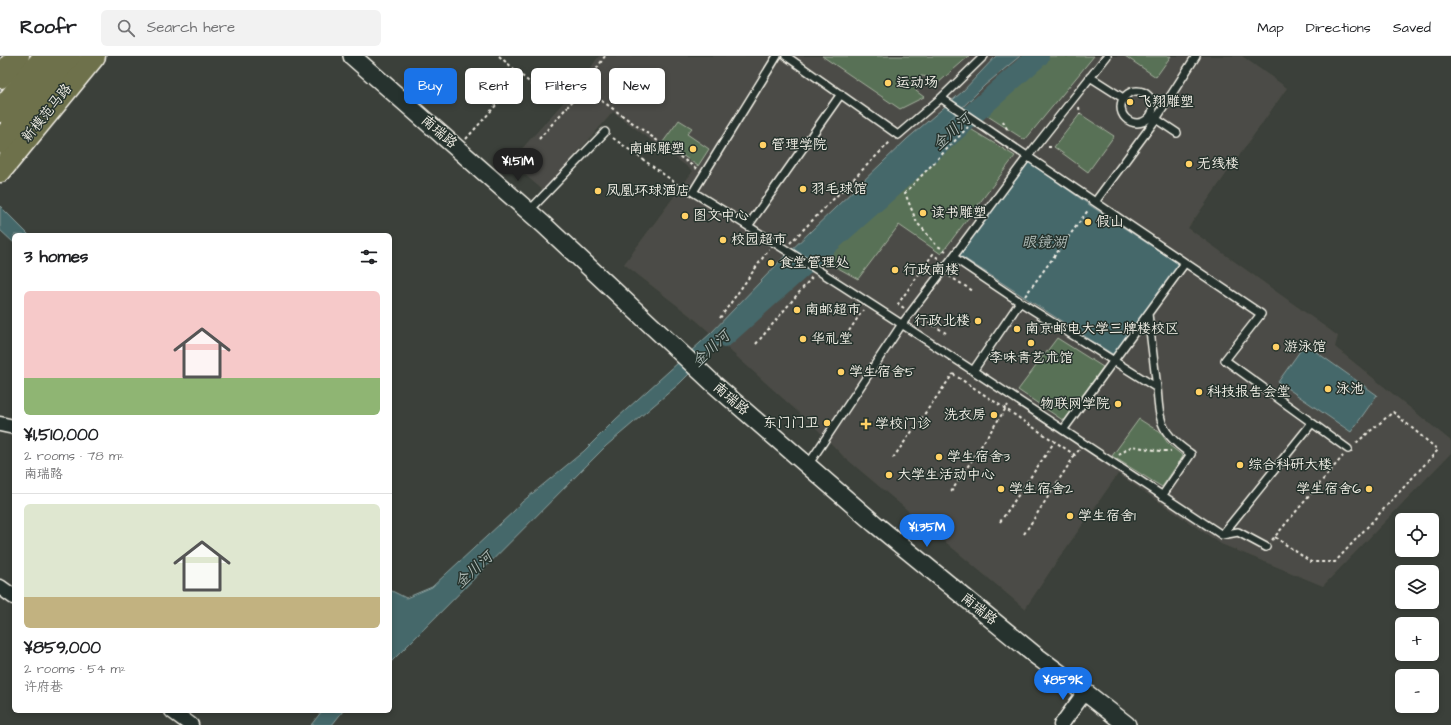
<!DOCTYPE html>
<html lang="en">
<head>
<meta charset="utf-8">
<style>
	:root { --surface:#fff; --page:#f2f2f2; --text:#202124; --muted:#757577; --line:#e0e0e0; --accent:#1a73e8 }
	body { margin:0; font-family:"Architects Daughter","LXGW WenKai TC",sans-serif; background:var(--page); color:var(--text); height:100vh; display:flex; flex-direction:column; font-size:15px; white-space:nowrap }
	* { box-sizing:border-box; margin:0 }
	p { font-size:13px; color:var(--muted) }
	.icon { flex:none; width:22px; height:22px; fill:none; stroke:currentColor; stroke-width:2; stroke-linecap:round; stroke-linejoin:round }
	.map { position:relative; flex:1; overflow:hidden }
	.details { position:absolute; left:12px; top:177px; width:380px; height:480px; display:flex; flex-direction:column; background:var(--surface); border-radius:6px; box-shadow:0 2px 6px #0003 }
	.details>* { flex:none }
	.guide { position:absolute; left:404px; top:12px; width:380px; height:36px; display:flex; gap:8px }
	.controls { position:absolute; left:1395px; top:457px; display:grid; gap:8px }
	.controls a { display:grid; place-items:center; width:44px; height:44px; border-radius:6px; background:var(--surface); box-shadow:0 2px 6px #0003; font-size:20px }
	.price { position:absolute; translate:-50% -34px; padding:0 9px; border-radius:14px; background:var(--accent); color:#fff; font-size:13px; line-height:26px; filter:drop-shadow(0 1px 2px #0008) }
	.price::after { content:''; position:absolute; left:50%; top:24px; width:12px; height:9px; margin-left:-6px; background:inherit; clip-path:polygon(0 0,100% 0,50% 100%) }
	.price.on { background:#222; color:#fff }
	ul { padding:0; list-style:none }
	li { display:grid; align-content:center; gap:8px; height:212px; padding:0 12px }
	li+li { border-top:1px solid var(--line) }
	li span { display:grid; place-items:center; height:124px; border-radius:6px; color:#555 }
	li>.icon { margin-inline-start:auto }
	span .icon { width:72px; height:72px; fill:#fffc; stroke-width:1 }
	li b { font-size:17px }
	h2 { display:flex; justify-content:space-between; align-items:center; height:48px; padding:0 12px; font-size:17px }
	.pill { padding:0 14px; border-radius:6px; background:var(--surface); box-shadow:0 2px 6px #0003; font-size:14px; line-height:36px }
	.pill.on { background:var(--accent); color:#fff }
	header { display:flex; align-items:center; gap:24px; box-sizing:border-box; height:56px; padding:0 20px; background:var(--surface); border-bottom:1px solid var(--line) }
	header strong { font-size:19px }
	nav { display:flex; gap:22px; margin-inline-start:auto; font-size:14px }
	.search { width:280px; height:36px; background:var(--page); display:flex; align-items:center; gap:10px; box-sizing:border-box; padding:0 14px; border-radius:6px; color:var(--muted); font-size:15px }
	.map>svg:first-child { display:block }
	.built { fill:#4c4c46 }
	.green { fill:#587156; stroke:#a6b19f }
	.water { fill:#45686b; stroke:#8b9f9d }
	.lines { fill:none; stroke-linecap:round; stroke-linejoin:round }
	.river { stroke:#45686b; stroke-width:22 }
	.service-casing { stroke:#f4f1e8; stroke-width:10 }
	.minor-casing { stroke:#f4f1e8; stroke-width:17 }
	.tertiary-casing { stroke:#f4f1e8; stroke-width:20 }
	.primary-casing { stroke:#f4f1e8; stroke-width:25 }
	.trunk-casing { stroke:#f4f1e8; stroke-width:25 }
	.path { stroke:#f4f1e8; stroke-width:2; stroke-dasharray:3 3; stroke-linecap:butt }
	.service { stroke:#26332d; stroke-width:7 }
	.minor { stroke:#26332d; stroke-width:14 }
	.tertiary { stroke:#26332d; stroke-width:17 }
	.primary { stroke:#6e714b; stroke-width:22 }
	.trunk { stroke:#6e714b; stroke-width:22 }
	.poi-dot { fill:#ffd166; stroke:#26332d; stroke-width:1.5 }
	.labels { text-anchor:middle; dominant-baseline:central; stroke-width:3; stroke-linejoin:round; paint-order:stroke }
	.poi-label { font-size:14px; fill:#f4f1e8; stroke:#26332d; text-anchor:start }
	.street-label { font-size:14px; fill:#f4f1e8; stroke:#26332d }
	.water-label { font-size:15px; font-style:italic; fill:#aebab6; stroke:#26332d }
</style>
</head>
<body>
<header>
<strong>Roofr</strong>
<div class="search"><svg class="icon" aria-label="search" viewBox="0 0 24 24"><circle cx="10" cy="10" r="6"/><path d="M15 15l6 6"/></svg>Search here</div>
<nav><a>Map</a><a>Directions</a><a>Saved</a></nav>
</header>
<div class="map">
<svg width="1451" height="669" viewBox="0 0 1451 669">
	<rect width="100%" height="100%" fill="#3b403a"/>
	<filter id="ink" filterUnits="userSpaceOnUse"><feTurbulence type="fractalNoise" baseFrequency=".025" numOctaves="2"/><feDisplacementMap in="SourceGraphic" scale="8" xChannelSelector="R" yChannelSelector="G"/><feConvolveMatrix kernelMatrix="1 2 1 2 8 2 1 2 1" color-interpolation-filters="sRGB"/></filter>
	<g filter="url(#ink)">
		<path class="built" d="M599,0H1242L1287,32L1188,172L1338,280L1335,291L1451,385V397L1323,530L1221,488L1118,418L1055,508L1025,553L843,400L818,374L697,265L624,208L693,115L613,56L544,135L510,106L578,30Z"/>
		<path class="green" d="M822,0H969L937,28L930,21L921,20L915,27L916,35L924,41L900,53Z
			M1034,0H1094L1025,84L972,50Z
			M1125,0H1171L1156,21Z
			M1080,58L1114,80L1088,116L1054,91Z
			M679,64L692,72L687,78L709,93L698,110L663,86Z
			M959,66L1015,100L941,198L899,169L858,223L818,201Z
			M1057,282L1103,311L1064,365L1018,334Z
			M1139,363L1161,377L1169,389L1183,400L1162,431L1112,400Z"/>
		<path class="water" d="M996,0H1020L985,29L896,117L769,238L680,327L606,390L390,607V534L406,542L432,531L514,455L522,446L584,395L616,363L711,277L787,198L907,83L962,36Z
			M1029,106L1091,150L1180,209L1114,299L959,199Z
			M0,150L29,179H14V187L0,174Z
			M1305,288L1377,339L1351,376L1278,326Z
			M322,655H343L332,669H311Z"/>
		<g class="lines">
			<path class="river" d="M724,280L1038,0"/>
			<defs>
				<path id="service" d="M777,0L693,136C872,246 1046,363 1222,479L1238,476L1266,491
					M786,0L898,79L941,42L1261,258L1225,304L1348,393
					M1090,21L1123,42
					M1121 51a16 16 0 1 1 32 0a16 16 0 1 1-32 0Z
					M941,42L984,0
					M1153,61L1177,77
					M1095,146L1156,63L1196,0
					M529,155L605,76
					M748,170L841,38
					M953,201L1028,100L1107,0
					M1148,258L1157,332
					M973,315L1020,246
					M1063,374L1185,207
					M808,409L902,268L953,201L1020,246L1157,332C1158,342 1158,353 1161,363C1164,378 1179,390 1191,398L1162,440
					M1222,479L1312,367"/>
				<path id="minor" d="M0,368L14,371
					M0,531L14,541
					M172,655L191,669
					M1061,669L1085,636"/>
				<path id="tertiary" d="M352,0L543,168L715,329L875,468L1035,599L1085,636L1127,669"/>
				<path id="primary" d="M0,21L18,0
					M0,115L94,0"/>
				<path id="trunk" d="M0,55L45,0
					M0,86L69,0"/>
			</defs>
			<use href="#service" class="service-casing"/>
			<use href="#minor" class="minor-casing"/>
			<use href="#tertiary" class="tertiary-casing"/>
			<use href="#primary" class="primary-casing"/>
			<use href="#trunk" class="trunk-casing"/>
			<path class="path" d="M499,0L544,39
				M605,0L584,32L697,113
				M1079,51L1080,58
				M1003,65L1007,73L1006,75
				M613,82L684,133
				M466,83L522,20
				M539,83L584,32
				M1048,91H1054
				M790,187L891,85
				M946,195L936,189L923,173L917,167L905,137L968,71
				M949,220L973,235
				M1025,240L1089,153
				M904,252L898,248L933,198L939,203
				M918,260L946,277
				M720,262L769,193
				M849,275L863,254
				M756,288L812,221
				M953,318L1075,399L1079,394
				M1119,399L1132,390L1160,395H1171
				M893,402L953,318
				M951,436L1008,349
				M1000,466L1055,385
				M1024,478L1075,399
				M1275,481L1311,506H1335L1438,394L1393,356L1356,387
				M1272,484L1343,400"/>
			<use href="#service" class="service"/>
			<use href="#minor" class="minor"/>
			<use href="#tertiary" class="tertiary"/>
			<use href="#primary" class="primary"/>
			<use href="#trunk" class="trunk"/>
		</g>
	</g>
	<g class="poi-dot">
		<circle cx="888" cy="27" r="4"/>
		<circle cx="1130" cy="46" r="4"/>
		<circle cx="763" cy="89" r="4"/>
		<circle cx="693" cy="93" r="4"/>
		<circle cx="1189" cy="108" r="4"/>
		<circle cx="803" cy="133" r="4"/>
		<circle cx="598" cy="135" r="4"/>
		<circle cx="923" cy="157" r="4"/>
		<circle cx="685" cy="160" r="4"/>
		<circle cx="1088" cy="166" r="4"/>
		<circle cx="723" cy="184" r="4"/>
		<circle cx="771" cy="207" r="4"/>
		<circle cx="895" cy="214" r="4"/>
		<circle cx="797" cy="254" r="4"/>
		<circle cx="978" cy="265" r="4"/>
		<circle cx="1017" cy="273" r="4"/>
		<circle cx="803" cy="283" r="4"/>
		<circle cx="1031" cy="287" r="4"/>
		<circle cx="1276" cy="291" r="4"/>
		<circle cx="841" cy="316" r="4"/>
		<circle cx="1328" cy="333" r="4"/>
		<circle cx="1199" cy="336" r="4"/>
		<circle cx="1118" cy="348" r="4"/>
		<circle cx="994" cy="359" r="4"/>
		<circle cx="827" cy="367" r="4"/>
		<path d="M864 362h4v4h4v4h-4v4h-4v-4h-4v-4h4z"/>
		<circle cx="939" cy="401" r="4"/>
		<circle cx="1240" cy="409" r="4"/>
		<circle cx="889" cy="419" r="4"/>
		<circle cx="1001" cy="433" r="4"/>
		<circle cx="1369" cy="433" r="4"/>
		<circle cx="1070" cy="460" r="4"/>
	</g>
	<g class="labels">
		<g class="poi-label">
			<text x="896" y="27">运动场</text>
			<text x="1138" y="46">飞翔雕塑</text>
			<text x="771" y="89">管理学院</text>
			<text x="685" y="93" text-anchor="end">南邮雕塑</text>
			<text x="1197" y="108">无线楼</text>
			<text x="811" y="133">羽毛球馆</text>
			<text x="606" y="135">凤凰环球酒店</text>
			<text x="931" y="157">读书雕塑</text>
			<text x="693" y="160">图文中心</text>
			<text x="1096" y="166">假山</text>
			<text x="731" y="184">校园超市</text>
			<text x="779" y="207">食堂管理处</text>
			<text x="903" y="214">行政南楼</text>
			<text x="805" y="254">南邮超市</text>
			<text x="970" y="265" text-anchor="end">行政北楼</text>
			<text x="1025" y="273">南京邮电大学三牌楼校区</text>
			<text x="811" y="283">华礼堂</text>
			<text x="1284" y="291">游泳馆</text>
			<text x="1031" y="302" text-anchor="middle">李味青艺术馆</text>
			<text x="849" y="316">学生宿舍5</text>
			<text x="1336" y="333">泳池</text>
			<text x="1207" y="336">科技报告会堂</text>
			<text x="1110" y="348" text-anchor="end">物联网学院</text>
			<text x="986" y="359" text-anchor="end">洗衣房</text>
			<text x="819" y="367" text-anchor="end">东门门卫</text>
			<text x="875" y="368">学校门诊</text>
			<text x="947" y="401">学生宿舍3</text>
			<text x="1248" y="409">综合科研大楼</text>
			<text x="897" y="419">大学生活动中心</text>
			<text x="1009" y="433">学生宿舍2</text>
			<text x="1361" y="433" text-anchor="end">学生宿舍6</text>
			<text x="1078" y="460">学生宿舍1</text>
		</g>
		<g class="street-label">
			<text transform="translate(47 57) rotate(-51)">新模范马路</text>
			<text transform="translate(439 76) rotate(41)">南瑞路</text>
			<text transform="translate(731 343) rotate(41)">南瑞路</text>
			<text transform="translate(979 553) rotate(39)">南瑞路</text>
		</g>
		<g class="water-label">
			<text transform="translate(952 76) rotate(-42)">金川河</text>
			<text x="1044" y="186">眼镜湖</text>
			<text transform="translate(711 293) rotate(-43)">金川河</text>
			<text transform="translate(474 514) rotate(-43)">金川河</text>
		</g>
	</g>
</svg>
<div class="controls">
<a><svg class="icon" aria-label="locate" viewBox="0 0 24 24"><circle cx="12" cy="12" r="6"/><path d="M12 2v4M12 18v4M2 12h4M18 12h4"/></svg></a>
<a><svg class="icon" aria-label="layers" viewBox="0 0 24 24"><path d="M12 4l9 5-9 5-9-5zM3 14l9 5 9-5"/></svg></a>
<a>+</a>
<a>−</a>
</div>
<b class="price on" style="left:518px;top:126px">¥1.51M</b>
<b class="price" style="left:927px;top:492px">¥1.35M</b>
<b class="price" style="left:1063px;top:645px">¥859K</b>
<div class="guide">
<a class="pill on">Buy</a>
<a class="pill">Rent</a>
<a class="pill">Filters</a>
<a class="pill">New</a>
</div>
<section class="details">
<h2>3 homes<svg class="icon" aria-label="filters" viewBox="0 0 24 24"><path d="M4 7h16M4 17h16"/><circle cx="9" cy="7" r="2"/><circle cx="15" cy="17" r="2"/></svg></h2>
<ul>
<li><span style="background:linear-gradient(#f6c9c9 70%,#8fb573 0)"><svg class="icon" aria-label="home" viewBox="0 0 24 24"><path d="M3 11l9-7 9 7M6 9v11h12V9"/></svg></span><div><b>¥1,510,000</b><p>2 rooms · 78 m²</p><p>南瑞路</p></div></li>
<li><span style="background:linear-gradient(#dfe7d0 75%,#c2b280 0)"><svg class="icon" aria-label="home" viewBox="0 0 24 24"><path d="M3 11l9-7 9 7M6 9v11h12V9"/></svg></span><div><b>¥859,000</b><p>2 rooms · 54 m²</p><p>许府巷</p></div></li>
</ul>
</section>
</div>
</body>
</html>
